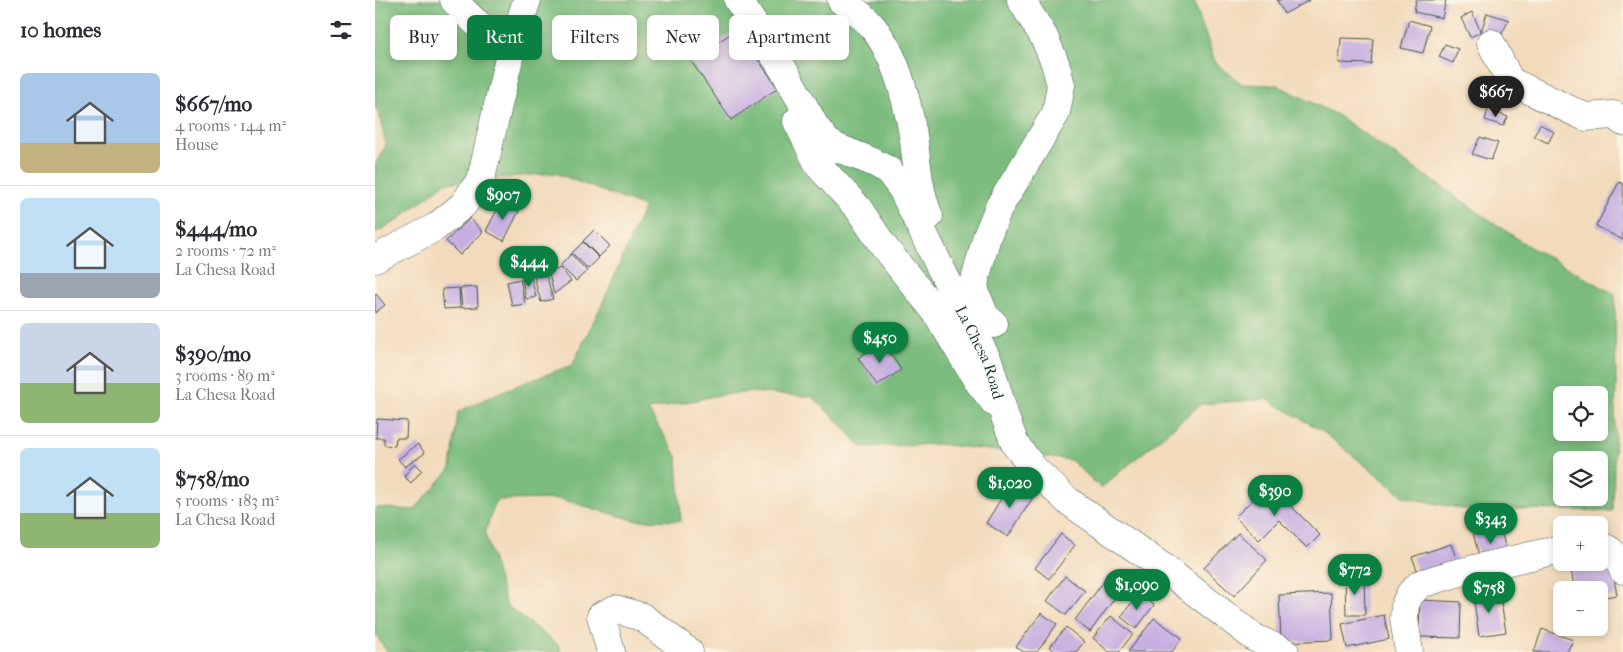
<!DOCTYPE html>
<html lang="en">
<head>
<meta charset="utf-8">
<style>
	:root { --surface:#fff; --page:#f7f7f7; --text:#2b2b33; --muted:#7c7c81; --line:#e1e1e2; --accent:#0b8043 }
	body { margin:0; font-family:"IM FELL French Canon",serif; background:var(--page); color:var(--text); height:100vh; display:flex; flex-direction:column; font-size:19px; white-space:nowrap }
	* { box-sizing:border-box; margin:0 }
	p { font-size:16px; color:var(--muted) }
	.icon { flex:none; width:28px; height:28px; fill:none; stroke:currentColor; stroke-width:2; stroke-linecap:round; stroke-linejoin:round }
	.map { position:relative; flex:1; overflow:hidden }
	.details { display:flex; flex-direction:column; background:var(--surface); width:375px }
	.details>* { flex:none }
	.top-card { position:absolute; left:15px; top:15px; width:475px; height:45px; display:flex; gap:10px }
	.fabs { position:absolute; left:1178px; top:386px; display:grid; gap:10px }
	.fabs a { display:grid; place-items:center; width:55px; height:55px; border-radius:8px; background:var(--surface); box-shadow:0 2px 8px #0003; font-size:25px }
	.price { position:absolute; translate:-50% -42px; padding:0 11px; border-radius:18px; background:var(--accent); color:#fff; font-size:16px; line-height:32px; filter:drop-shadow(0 1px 2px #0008) }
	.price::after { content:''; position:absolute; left:50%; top:30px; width:15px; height:11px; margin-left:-8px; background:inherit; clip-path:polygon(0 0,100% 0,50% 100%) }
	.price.active { background:#222; color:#fff }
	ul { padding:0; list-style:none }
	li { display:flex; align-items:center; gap:15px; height:125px; padding:0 20px }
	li+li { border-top:1px solid var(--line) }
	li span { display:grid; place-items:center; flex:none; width:140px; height:100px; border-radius:8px; color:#555 }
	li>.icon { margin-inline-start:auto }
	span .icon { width:60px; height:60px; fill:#fffc; stroke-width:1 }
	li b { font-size:21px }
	h2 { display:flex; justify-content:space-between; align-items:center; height:60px; padding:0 20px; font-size:21px }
	.pill { padding:0 18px; border-radius:8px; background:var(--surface); box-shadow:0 2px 8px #0003; font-size:18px; line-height:45px }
	.pill.active { background:var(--accent); color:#fff }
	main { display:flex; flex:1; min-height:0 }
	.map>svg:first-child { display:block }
	.forest { fill:#7cbc7e; stroke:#4e7c59; fill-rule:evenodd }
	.building { fill:#c7b0e1 }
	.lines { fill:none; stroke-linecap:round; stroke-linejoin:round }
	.minor-casing { stroke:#3f5548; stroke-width:29 }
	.minor { stroke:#fff; stroke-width:28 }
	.labels { text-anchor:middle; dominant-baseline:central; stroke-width:4; stroke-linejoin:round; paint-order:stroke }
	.street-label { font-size:16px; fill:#1f3d34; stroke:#fcf5e5 }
</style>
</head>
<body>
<main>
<section class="details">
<h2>10 homes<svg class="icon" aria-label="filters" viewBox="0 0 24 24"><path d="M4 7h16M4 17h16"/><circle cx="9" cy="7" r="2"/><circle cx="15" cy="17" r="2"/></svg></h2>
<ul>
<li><span style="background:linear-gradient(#a9c7e8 70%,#c2b280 0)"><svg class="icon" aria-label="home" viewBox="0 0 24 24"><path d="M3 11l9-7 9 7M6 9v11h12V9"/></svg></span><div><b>$667/mo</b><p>4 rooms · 144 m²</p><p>House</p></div></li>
<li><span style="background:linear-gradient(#bfe0f5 75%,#9aa5b1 0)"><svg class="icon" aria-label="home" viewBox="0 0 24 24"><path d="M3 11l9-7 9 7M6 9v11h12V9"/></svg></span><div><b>$444/mo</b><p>2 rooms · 72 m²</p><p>La Chesa Road</p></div></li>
<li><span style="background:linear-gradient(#c9d6e8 60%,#8fb573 0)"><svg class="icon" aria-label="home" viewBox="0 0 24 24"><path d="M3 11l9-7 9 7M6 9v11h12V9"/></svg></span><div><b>$390/mo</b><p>3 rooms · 89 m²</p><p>La Chesa Road</p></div></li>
<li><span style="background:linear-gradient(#bfe0f5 65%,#8fb573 0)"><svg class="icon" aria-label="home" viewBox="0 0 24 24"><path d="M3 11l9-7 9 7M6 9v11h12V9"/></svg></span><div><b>$758/mo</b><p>5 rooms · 183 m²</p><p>La Chesa Road</p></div></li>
</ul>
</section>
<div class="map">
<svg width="1248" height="652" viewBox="0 0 1248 652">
	<rect width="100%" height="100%" fill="#fcf5e5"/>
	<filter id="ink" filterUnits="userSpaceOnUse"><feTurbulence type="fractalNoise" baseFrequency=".02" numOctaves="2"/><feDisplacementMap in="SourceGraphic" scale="10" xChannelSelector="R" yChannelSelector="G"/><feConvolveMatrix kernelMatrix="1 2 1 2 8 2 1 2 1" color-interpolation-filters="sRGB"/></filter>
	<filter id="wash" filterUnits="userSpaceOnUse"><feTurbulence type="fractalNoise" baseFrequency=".0096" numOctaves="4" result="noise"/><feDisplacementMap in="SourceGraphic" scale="20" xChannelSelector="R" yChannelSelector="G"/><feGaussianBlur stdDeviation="1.12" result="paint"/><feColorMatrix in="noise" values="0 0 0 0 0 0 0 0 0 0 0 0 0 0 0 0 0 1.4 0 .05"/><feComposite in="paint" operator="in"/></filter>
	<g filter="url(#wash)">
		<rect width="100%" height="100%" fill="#f2dabb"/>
		<path class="forest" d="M0,0H820V4L840,62L867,84L902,85L960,114L1153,246L1240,294L1241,385L1238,511L1139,509L1093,510L1030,497L947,431L892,399L826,404L726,488L696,460L564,444L486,447L463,421L437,397L377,392L344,395L273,410L302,456L306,521L259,520L185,499L121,500L110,533L131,605L183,645L186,652H12L0,633V507L39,510L76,468L83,412L125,392L197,365L230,298L269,207L180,173L70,183L20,222L0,233V165L11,145L3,111L0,108ZM1186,395H1224V432H1186ZM1186,460H1224V498H1186Z"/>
		<g id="blocks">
			<path class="building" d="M902,0H935L909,14Z
				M1041,0H1071L1067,18L1039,12Z
				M1097,12L1106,32L1095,37L1086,18Z
				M1112,13L1134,20L1124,39L1106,32Z
				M1034,20L1055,26L1048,53L1026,48Z
				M362,29L403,88L356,120L316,61Z
				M966,38L998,39L996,64L964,63Z
				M1070,44L1083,49L1078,63L1064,57Z
				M1113,109L1133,117L1128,126L1110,120Z
				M1165,124L1179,132L1173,143L1159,136Z
				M1105,137L1123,143L1116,160L1097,154Z
				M1244,182L1248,184V240L1221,226Z
				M126,202L144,211L129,241L111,231Z
				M95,218L108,232L85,255L71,241Z
				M219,230L235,246L224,257L208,241Z
				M208,242L224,258L213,269L197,253Z
				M196,254L212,271L201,281L185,266Z
				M185,268L196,281L179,294L174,273Z
				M171,274L178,299L166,302L159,277Z
				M156,277L161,297L151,299L147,279Z
				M145,279L150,304L137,306L132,282Z
				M102,287L103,307L87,308L85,288Z
				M84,288L85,308L69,309L67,289Z
				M0,293L10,305L0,313Z
				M508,342L526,370L502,386L483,358Z
				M2,419L32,421L31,438H21L20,446L9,445V438H1Z
				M43,444L50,453L30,467L23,459Z
				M40,463L47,470L36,483L29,476Z
				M637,481L660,494L633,537L611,523Z
				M894,484L945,535L932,548L904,520L884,540L860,517Z
				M1125,527L1133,557L1106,563L1098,533Z
				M863,533L892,560L859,596L829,568Z
				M686,534L700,545L674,579L660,568Z
				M1076,544L1085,569L1047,582L1037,557Z
				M1236,563L1242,595L1224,598V590H1200L1196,570Z
				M735,573L750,584L715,632L700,620Z
				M690,576L710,591L691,615L672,601Z
				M970,578H989L990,615H971Z
				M1124,591L1131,632L1104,636L1098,595Z
				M956,593L958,640L906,642L904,595Z
				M763,594L779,605L761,629L746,617Z
				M1045,600L1086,602L1085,638L1044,637Z
				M666,613L682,624L662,652H649L641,647Z
				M1009,615L1014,639L972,648L967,624Z
				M736,616L758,634L744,652H734L718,638Z
				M779,618L807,638L797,652H753Z
				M691,627L709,642L701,652H681L675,647Z
				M1167,629L1198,640L1192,652H1159Z"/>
		</g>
	</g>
	<g filter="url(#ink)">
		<use href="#blocks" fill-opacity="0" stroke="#3f5548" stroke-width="1"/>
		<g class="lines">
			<defs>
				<g id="minor">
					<path d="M79,0C95,20 115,34 136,49"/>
					<path id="s1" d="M363,0L410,72L441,128L452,142L463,148L498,162L513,170L527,189L563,263L614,363L630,417L640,444L659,469L693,501L789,568L880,638L910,652"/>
					<path d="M466,0C476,8 487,15 495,24C522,53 533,104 539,141C542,167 544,192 554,216"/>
					<path d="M1116,43L1135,81L1210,117L1239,115L1248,122"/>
					<path d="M422,121L444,166L483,208L509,247L561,312L602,380L619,402"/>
					<path d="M0,259L61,227L88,205L106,179L136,49L152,0"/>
					<path d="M619,324L610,316L601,294L599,284L612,236L624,207L681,113L686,85L680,63L669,37L646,0"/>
					<path d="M1224,546C1238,549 1243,558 1248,570"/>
					<path d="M236,652L226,616L240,609L267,617L314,652"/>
					<path d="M1034,652L1029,618L1030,605L1035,594L1045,584L1078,574L1186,549"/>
				</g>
			</defs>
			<use href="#minor" class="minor-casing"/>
			<use href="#minor" class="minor"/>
		</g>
	</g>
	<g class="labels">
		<g class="street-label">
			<text stroke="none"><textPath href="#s1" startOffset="440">La Chesa Road</textPath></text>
		</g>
	</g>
</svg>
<div class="fabs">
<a><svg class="icon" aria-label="locate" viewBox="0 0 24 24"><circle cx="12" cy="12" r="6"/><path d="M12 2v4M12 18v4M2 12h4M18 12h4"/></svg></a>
<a><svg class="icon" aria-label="layers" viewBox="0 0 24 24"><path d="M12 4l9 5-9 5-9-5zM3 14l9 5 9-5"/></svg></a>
<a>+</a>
<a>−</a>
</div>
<b class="price active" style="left:1121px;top:118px">$667</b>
<b class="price" style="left:128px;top:221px">$907</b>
<b class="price" style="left:154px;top:288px">$444</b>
<b class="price" style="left:505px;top:364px">$450</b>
<b class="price" style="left:635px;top:509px">$1,020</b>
<b class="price" style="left:900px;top:517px">$390</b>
<b class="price" style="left:1116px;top:545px">$343</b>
<b class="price" style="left:980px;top:596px">$772</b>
<b class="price" style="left:762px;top:611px">$1,090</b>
<b class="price" style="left:1114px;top:614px">$758</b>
<div class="top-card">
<a class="pill">Buy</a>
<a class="pill active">Rent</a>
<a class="pill">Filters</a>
<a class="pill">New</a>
<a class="pill">Apartment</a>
</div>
</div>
</main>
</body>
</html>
